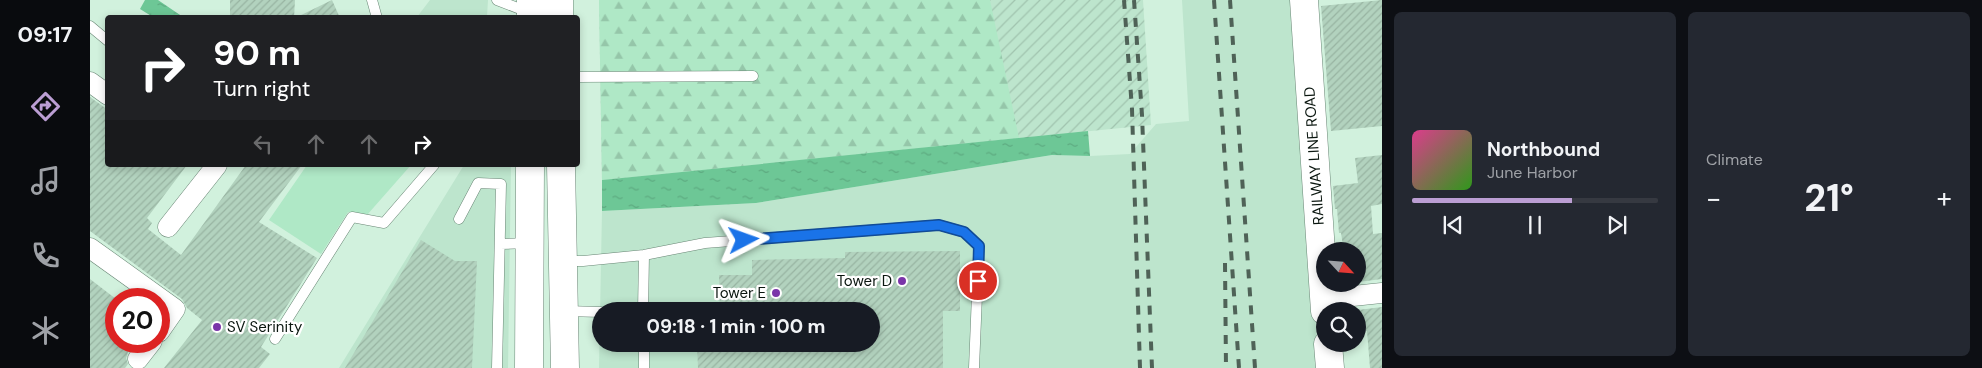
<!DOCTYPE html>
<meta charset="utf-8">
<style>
body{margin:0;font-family:"DM Sans",sans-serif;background:#242831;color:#f1f3f6;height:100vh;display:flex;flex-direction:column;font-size:19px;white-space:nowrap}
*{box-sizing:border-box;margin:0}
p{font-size:16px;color:#9ea1a6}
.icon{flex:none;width:28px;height:28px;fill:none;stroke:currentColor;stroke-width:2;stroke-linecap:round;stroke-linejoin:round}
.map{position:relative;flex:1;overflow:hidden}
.sheet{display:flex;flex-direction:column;gap:12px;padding:12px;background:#0d0f14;width:600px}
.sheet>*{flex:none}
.top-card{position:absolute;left:15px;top:15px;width:475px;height:152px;border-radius:5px;box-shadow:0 2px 8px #0003;background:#202124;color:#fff;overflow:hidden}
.needle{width:32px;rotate:116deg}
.controls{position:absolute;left:1226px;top:242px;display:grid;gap:10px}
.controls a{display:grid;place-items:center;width:50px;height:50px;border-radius:50%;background:#171b24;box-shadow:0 2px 8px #0003;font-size:25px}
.speed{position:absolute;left:15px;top:288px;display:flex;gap:10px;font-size:25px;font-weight:700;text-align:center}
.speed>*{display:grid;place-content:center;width:65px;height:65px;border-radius:50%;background:#171b24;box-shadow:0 2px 8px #0003;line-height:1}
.speed .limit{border:8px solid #d22;background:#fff;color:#111}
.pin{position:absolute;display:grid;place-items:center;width:42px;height:42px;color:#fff;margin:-21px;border:2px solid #fff;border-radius:50%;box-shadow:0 1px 5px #0007}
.me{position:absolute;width:55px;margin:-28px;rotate:86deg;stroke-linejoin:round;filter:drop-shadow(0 0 4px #0008)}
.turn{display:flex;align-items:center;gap:18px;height:105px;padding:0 25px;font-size:22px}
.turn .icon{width:65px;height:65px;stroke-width:2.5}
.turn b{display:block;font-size:35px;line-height:42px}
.lanes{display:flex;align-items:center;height:48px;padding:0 25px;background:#0003;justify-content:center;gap:25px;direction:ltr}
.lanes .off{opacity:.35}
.big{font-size:38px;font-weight:700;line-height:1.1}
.sheet .tile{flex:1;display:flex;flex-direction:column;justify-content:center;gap:8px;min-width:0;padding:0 18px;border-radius:8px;background:#242831}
.song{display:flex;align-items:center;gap:15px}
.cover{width:60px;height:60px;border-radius:8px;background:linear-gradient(135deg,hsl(330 70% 55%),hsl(110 70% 35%))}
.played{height:5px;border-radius:2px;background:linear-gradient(90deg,#bb9ed3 65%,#363941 65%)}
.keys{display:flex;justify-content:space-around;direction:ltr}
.heat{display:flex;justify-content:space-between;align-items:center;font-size:28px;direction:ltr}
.sheet .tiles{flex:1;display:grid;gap:12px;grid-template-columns:repeat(2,1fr)}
.trip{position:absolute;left:502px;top:302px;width:288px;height:50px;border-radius:25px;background:#171b24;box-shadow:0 2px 8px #0003;font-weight:700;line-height:50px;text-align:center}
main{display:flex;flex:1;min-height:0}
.tab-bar{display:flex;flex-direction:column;width:90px;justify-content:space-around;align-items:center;background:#090b0e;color:#9ea1a6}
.tab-bar .icon{width:35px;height:35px}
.tab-bar .current{color:#bb9ed3}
.tab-bar b{font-size:22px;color:#f1f3f6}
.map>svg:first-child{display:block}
.built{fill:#bde5cd;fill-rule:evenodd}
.industrial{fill:url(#industrial-furrows)}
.grass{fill:#afe8c6}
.forest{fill:url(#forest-firs)}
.water{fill:url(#water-ripples)}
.building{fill:url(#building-hatch)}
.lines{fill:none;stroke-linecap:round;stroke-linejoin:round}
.lane-casing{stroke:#698675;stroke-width:11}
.street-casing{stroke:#698675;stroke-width:21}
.secondary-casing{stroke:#698675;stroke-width:29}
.primary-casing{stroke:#698675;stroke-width:29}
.lane{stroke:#fff;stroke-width:10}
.street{stroke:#fff;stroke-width:20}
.secondary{stroke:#fff;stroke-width:28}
.primary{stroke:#fff;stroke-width:28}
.rail{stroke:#4f6257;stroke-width:4;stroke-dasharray:9 9;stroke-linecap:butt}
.route-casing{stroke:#114b97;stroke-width:12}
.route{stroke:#1a73e8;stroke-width:9}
.poi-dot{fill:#7a35a9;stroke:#fff;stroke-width:2}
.labels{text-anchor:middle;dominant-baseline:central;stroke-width:4.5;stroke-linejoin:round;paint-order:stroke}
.street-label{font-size:15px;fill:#0a160f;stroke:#fff}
.poi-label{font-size:15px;fill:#0a160f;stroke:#fff;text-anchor:end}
</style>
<main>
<nav class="tab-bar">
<b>09:17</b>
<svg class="icon current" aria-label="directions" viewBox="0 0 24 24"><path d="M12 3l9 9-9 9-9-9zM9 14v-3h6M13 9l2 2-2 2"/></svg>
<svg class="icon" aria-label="music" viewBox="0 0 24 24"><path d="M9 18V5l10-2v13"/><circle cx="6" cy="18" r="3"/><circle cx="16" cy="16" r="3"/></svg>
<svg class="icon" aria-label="phone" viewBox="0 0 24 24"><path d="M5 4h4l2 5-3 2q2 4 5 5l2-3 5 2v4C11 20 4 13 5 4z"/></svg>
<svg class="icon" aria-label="climate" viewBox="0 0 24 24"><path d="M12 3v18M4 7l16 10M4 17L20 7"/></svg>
</nav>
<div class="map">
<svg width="1292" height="368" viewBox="0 0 1292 368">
<defs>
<pattern id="industrial-furrows" width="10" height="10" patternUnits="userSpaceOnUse" patternTransform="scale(1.25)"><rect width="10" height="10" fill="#bde5cd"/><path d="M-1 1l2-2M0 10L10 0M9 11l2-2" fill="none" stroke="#a1c4af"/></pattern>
<pattern id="forest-firs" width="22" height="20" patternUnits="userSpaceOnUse" patternTransform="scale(1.25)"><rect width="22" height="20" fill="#afe8c6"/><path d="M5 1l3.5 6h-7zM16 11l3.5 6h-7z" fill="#95c6a9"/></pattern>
<pattern id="water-ripples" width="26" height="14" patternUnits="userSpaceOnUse" patternTransform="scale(1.25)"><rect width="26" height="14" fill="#6dc796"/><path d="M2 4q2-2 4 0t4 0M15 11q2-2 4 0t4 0" fill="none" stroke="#5daa80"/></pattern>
<pattern id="building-hatch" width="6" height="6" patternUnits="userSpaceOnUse" patternTransform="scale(1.25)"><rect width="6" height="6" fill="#b2d2be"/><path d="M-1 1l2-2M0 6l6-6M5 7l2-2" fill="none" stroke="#98b4a2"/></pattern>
</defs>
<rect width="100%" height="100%" fill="#d1f1dd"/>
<path class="built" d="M340,0H398L397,17H327Z
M1092,0H1201L1229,368H509L512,211L666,203L962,155L1000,156L1040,154L1066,124L1099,121ZM511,311H781V344H511Z
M374,165H421L418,368H249Z"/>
<path class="industrial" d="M509,0H1053L1061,125L512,180Z"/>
<path class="grass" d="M217,165H321L277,215L258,212L231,254L179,220Z"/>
<path class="forest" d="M509,0H900L929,138L512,180Z"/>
<path class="water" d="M55,0H68L93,17H63L50,9Z
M998,131L1000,156L962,155L666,203L512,211V180Z"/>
<path class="building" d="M140,0H205L204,18H140Z
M242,0L250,18H205Z
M1292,0V126L1241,131L1231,6Z
M0,97L18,110V165H97L57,218L62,223L58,229L91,255L156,165H212L169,222L227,258L171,347L180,354L169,368H74L112,320L97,308L92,299L0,231Z
M1292,155V204L1281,206L1283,234L1292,233V279L1268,282V251H1254L1251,233H1249L1247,209H1245L1243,186L1268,183L1265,158Z
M331,240L365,261H387L382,368H255Z
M870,251V311H853V368H608L607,344H781V311H630L629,275H662V260L755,258V252Z
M0,279L26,299V341H47L38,352L36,358L38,364L35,368H0Z
M1292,307V368H1280L1277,331L1268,332V310Z"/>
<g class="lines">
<defs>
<path id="lane" d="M282,0L287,18
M407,0L438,12
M0,26L18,41
M488,77L663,76
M369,219L388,183L411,184L407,368
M410,244L439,243
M474,261H493L554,255L615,243L849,225L874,232L889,246L884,368
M475,311L511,312
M553,311L554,255
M185,339L262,217L294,223L344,165
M554,344V368"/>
<path id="street" d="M0,82L18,95
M78,227L127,165
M0,248L85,309L69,332
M1234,299L1292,293
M48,359L62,341"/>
<path id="secondary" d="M1214,0L1235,311
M1238,344L1240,368"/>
<path id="primary" d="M469,0V18
M441,18V0
M471,165L475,368
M439,368L440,165"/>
</defs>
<use href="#lane" class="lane-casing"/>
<use href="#street" class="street-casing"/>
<use href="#secondary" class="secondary-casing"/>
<use href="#primary" class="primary-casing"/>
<use href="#lane" class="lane"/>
<use href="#street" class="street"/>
<use href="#secondary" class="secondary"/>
<use href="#primary" class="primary"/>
<path class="rail" d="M1034,0L1042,109L1050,368
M1044,0L1052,115L1062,368
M1124,0L1149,368
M1140,0L1165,368
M1135,263L1136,368"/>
</g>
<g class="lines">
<defs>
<path id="route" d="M654,240L849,225L874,232L889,246L888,281"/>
</defs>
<use href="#route" class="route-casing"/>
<use href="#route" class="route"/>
</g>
<g class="poi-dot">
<circle cx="812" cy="281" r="5"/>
<circle cx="686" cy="293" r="5"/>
<circle cx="127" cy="327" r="5"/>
</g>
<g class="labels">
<g class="street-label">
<text transform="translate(1224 156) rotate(-94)">RAILWAY LINE ROAD</text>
</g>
<g class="poi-label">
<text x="802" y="281">Tower D</text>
<text x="676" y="293">Tower E</text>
<text x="137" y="327" text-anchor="start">SV Serinity</text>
</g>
</g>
</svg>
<div class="controls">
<a><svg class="needle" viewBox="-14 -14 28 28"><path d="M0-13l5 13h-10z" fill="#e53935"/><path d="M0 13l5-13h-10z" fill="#9ea1a6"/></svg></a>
<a><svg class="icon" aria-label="search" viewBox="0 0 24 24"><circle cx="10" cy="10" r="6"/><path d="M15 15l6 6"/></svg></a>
</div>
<div class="speed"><div class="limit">20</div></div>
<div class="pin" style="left:888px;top:281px;background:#d93025"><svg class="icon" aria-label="arrive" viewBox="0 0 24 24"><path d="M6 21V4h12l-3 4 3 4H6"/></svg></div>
<svg class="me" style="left:654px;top:240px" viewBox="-20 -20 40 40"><path d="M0-17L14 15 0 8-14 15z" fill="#1a73e8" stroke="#fff" stroke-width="4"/></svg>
<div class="trip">09:18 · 1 min · 100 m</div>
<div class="top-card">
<div class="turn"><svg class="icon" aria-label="right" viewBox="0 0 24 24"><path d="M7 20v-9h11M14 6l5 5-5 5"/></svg><div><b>90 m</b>Turn right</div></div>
<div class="lanes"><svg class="icon off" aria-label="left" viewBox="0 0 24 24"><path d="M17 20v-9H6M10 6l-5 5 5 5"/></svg><svg class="icon off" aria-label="ahead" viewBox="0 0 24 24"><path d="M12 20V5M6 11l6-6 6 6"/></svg><svg class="icon off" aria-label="ahead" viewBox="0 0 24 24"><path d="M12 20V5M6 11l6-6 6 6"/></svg><svg class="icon" aria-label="right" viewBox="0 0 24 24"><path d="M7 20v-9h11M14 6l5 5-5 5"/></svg></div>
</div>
</div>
<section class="sheet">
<div class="tiles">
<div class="tile">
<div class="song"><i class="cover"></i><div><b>Northbound</b><p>June Harbor</p></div></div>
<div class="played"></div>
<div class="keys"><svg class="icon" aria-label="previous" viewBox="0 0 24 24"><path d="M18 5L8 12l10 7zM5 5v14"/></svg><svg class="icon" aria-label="pause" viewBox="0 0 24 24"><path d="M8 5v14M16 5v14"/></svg><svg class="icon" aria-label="next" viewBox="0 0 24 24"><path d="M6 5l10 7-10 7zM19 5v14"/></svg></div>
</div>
<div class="tile"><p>Climate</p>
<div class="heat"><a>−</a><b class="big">21°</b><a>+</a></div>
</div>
</div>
</section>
</main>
